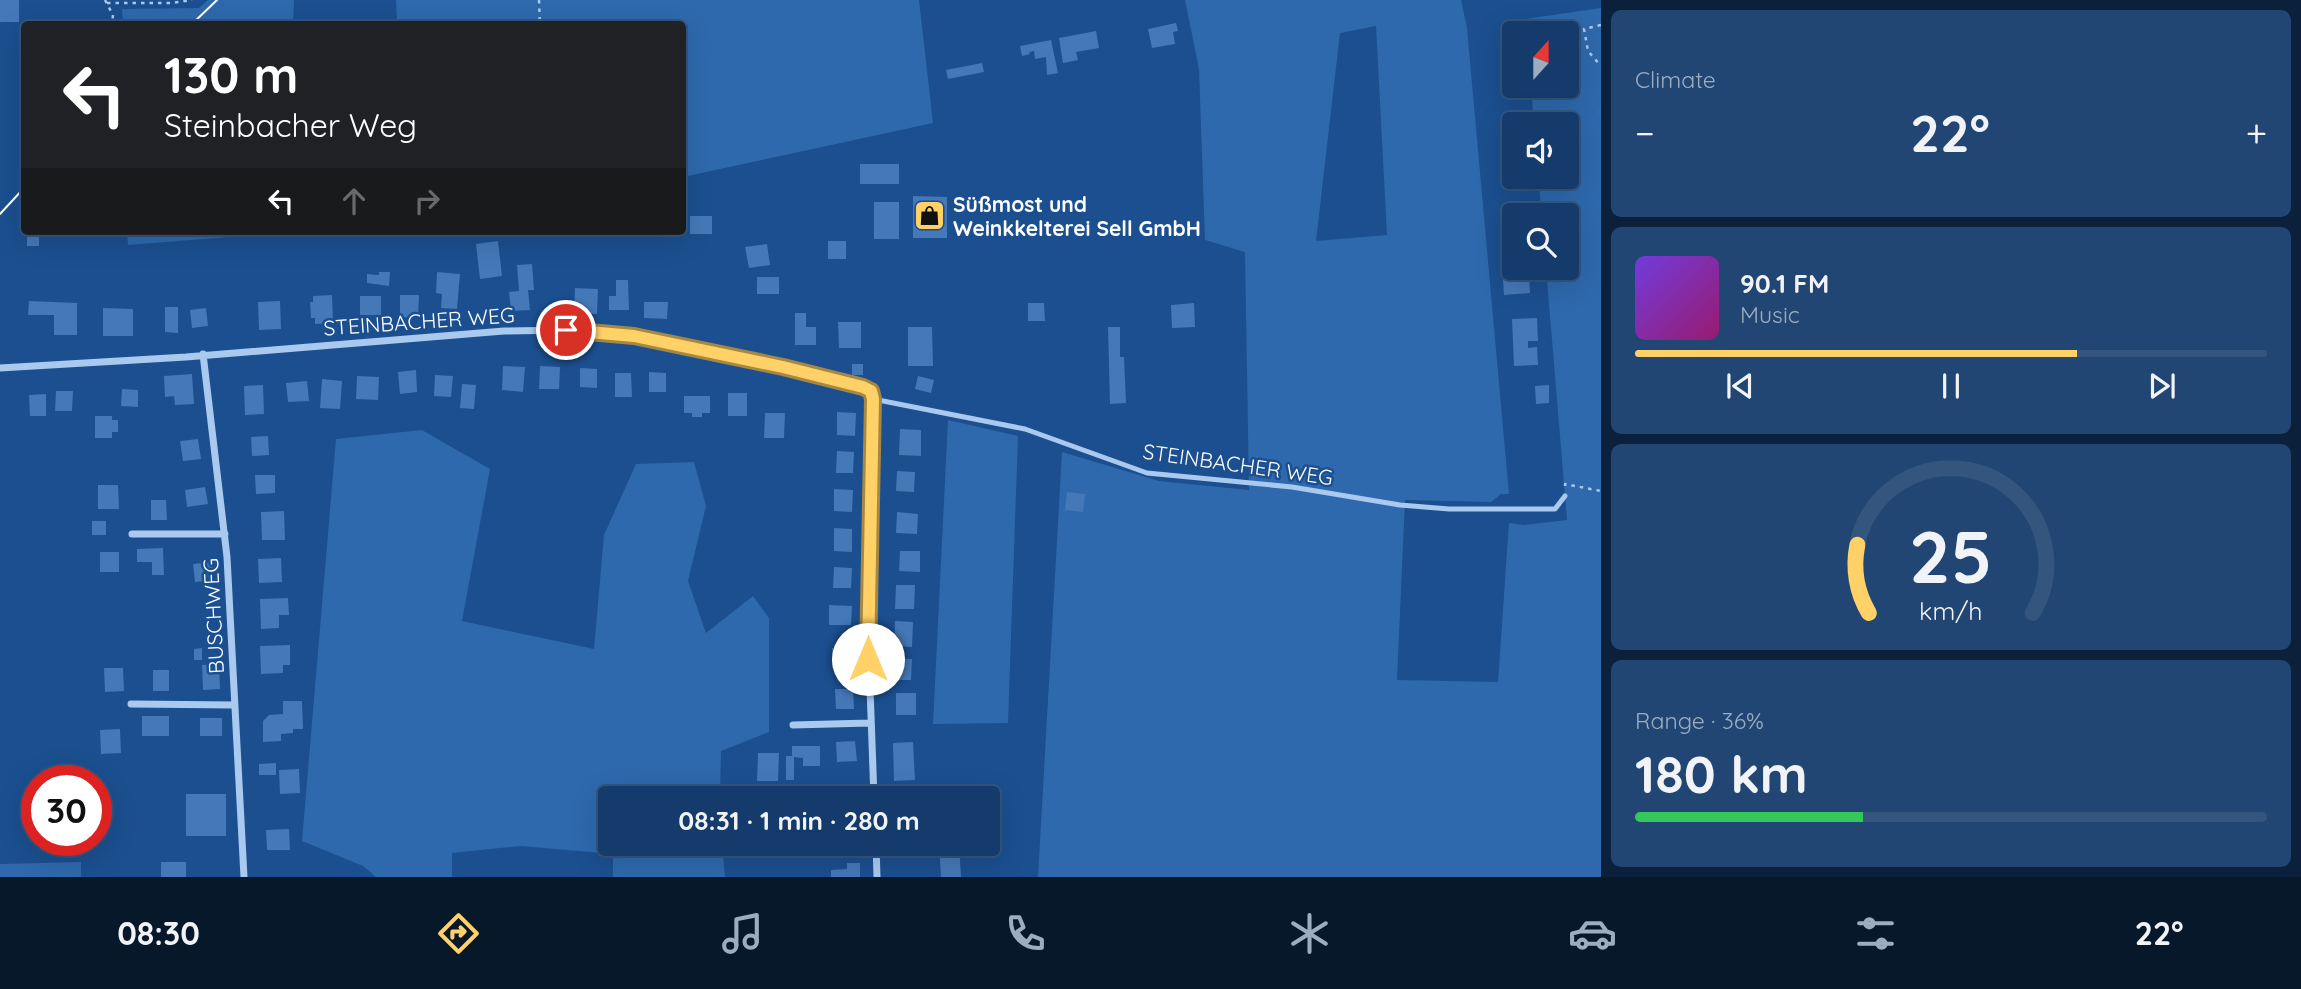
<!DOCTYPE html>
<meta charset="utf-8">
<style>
body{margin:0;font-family:Quicksand,sans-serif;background:#214673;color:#f1f3f6;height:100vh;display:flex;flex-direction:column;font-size:26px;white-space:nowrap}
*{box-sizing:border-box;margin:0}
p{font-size:23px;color:#9dadc1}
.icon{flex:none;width:38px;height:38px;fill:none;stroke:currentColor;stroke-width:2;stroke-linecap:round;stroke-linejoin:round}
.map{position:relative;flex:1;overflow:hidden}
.sheet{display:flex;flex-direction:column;gap:10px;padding:10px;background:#0b203b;width:700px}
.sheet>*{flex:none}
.banner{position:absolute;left:21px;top:21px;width:665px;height:214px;border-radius:7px;box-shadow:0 7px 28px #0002,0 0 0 2px #33557e;background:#202124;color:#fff;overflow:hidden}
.needle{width:46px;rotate:21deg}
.tools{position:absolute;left:1502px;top:21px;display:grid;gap:14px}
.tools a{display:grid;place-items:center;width:77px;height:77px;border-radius:7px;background:#143b6b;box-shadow:0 7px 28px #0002,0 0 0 2px #33557e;font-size:35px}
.speed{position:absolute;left:21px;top:765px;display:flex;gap:14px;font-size:35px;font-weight:700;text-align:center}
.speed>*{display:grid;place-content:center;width:91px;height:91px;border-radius:50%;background:#143b6b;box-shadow:0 7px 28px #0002,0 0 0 2px #33557e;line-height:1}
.speed .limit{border:10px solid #d22;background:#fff;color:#111}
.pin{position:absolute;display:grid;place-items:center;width:60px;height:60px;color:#fff;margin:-30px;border:4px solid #fff;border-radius:50%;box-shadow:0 2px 7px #0007}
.me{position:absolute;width:77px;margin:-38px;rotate:0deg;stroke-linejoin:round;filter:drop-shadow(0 0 5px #0008)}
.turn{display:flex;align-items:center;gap:24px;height:147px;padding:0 28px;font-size:32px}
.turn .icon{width:91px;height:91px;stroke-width:2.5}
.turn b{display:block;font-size:49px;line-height:60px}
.lanes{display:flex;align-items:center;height:66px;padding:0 28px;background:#0003;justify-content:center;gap:35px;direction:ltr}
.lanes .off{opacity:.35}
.big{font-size:52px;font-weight:800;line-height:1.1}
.sheet .tile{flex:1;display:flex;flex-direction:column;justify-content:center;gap:10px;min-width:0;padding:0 24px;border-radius:10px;background:#214673}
.sheet .dial{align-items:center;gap:0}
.dial svg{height:182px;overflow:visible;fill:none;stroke:#33557e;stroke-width:7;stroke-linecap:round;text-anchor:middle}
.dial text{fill:#f1f3f6;stroke:none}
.song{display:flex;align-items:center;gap:21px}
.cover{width:84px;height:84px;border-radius:10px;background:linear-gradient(135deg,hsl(260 70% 55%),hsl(320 70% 35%))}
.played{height:7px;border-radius:4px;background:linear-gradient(90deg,#ffd166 70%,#33557e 70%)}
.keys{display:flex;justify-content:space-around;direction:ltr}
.heat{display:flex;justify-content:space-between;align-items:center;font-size:38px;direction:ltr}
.charge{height:10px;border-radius:5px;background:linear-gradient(90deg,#34c759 36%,#33557e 0)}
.trip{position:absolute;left:598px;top:786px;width:402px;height:70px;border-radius:7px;background:#143b6b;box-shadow:0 7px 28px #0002,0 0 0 2px #33557e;font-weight:800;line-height:70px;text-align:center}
.menu{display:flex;height:112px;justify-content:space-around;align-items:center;background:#08182b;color:#9dadc1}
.menu .icon{width:49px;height:49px}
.menu .on{color:#ffd166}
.menu b{font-size:32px;color:#f1f3f6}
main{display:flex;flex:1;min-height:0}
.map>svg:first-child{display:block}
.green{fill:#2e69ad;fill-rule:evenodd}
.building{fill:#4478b7}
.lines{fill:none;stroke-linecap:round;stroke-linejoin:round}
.path{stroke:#a9c9ee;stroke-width:2.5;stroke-dasharray:3.5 5;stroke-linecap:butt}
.lane{stroke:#a9c9ee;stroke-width:5}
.street{stroke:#a9c9ee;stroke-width:7}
.tram{stroke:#fff;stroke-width:2}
.route-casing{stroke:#a68842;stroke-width:18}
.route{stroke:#ffd166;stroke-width:12}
.labels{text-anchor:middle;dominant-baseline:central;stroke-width:5;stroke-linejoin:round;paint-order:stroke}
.poi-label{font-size:21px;font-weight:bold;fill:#fff;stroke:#1b4f8f;text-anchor:start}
.street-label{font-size:21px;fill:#fff;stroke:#1b4f8f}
</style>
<main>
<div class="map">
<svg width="1601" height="877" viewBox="0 0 1601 877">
<rect width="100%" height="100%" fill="#1b4f8f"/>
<path class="green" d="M208,0H294L293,24H123L122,9L199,8Z
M396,0H919L933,123L683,177L682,24H397Z
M1185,0H1461L1467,28L1509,494H1501L1491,502L1405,500L1397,680L1498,682L1509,523L1523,525L1567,520L1546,268H1566V215H1542L1538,177H1566V124H1534L1531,86H1566V33H1526L1525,19L1601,8V877H1038L1062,452L1159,481L1249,490L1245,252L1205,240L1199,69ZM1376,26L1387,235L1316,241L1340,33Z
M127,231H242L241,236L128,245Z
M948,420L1018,436L1008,723L933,724Z
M422,430L490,469L462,621L594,649L604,535L636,464L694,462L706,506L688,581L706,633L753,596L769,618V732L721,751L720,798H611V844H722L725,877H613V854L521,846L452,853V877H376L363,866L302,841L336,439Z
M81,862V877H0V864Z"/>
<path class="building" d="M0,0H19V22H0Z
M1176,23L1178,31L1173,32L1175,44L1152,48L1148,29Z
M1096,31L1099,48L1076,52L1078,60L1063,63L1059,38Z
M1051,40L1058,73L1047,75L1046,57L1035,59L1034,51L1029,52L1030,54L1022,56L1020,46Z
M982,63L984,72L948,79L946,70Z
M860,164H899V184H860Z
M913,196L947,197V238H913Z
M874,202H899V239H874Z
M690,216H712V234H690Z
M27,233H39V246H27Z
M498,241L502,276L480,279L476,244Z
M828,241H846V259H828Z
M767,244L770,265L749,268L745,247Z
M532,264L534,290H528L530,310L511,311L509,292L519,291L517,265Z
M379,272H390L389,286L367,283V274L379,275Z
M437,272L460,274L457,309L441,308L442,294L436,293Z
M1529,276L1530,293L1504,295L1503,279Z
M757,277H779V294H757Z
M616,280H628L629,310H609V296H616Z
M575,288L598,289L597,314L574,313Z
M332,295L333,323L315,324V318H311L310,302H313V296Z
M400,295H419L418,318L400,317Z
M360,296H381V315H360Z
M29,301L77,303V335H54V315H28Z
M280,301L281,329L259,330L258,302Z
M644,302H668L667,319L644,318Z
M1028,303H1044L1045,321H1028Z
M1194,303L1195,327L1172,328L1171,305Z
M165,307H178V333L165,332Z
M103,308L133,309V336H103Z
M206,308L208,326L192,328L190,310Z
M795,313H806V327H816V345H795Z
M1537,318L1538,341H1528V348L1537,347L1538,365L1514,366L1512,319Z
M838,322H861V348H839Z
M908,327H932L933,366H908Z
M1108,327H1120V357H1124L1126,403L1110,404Z
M852,364H863V375H852Z
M503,366L525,367L523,392L502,390Z
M540,366L560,367L559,389H539Z
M580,368L597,369V388L580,387Z
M416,370L417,392L400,394L398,372Z
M649,372L666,373V392H649Z
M615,373H631L632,397H615Z
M192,374L194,404L175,405L174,396L165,397L164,376Z
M435,375L453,376L451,397L434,396Z
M357,376L379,377L378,400L356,399Z
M918,376L934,380L931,393L915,389Z
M322,379L342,381L340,409L320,408Z
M307,381L309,401L288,402L286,383Z
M462,384L476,385L474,409L460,408Z
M263,385L264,414L245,415L244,386Z
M1549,385V403L1536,404L1535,386Z
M122,389L138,390V407L121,406Z
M56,391H73L72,411H55Z
M728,393H747V416H728Z
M46,394V416H30L29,395Z
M684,396H710V413H702V417H692V413H684Z
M837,412L856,413L855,436L837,435Z
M765,413H785L784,438H764Z
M95,416H112V420H118V432H112V438H95Z
M900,429L921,430V456L899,455Z
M268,436L269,455L252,456L251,437Z
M198,439L201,459L183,461L180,441Z
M837,451L854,452L853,473H836Z
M897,471L915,472L914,492L896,491Z
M255,475H275V493L256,494Z
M98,485H118L119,509H98Z
M205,487L208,504L187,507L185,490Z
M834,489L853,490L852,512L834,511Z
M1067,492L1085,494L1083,512L1065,510Z
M151,500H166L167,520H151Z
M284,511L285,540H262L261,512Z
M897,512L918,514L917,534L896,533Z
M92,521H106V535H92Z
M834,528L852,529V552L834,551Z
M163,548L164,575H152V562H137V549Z
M900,551H920V572L899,571Z
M100,552H119V572H100Z
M281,558L282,582L259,583L258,559Z
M212,562L214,580L195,582L193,564Z
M834,567L852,568L851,588H833Z
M896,585H915L914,609H895Z
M288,598L289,615H279V628L261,629L260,599Z
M829,605L852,606L851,625H829Z
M895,621L913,622L912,647L894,646Z
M290,645V665H283V673L261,674L260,646Z
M202,648V660H194V649Z
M832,648H851V665H832Z
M894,658L912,659L911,680H894Z
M219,664L220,689L203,690L202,665Z
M104,668H123L124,691L105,692Z
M153,670H169V691H153Z
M835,689H853L854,709H836Z
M896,693H916V715H896Z
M283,701H302L303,729H293V733L281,734V741L263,742V721L269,715L283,714Z
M142,716H169V736H142Z
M200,718H222V736H200Z
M120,729L121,753L101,754L100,730Z
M855,741L857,761L837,762L836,742Z
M913,742L915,780L894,781L893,743Z
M792,746H820V766H803V758L794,757V780H786V756H792Z
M758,753H779L778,781H757Z
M276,763V775H259V764Z
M299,769L300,793L280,794L279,770Z
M957,793V798H937V794Z
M186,794H226V836H186Z
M289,829L290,850H267L266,830Z
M939,844H959L961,877H941Z
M161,862H186V877H161Z
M847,863H860V877H831V870L847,869Z"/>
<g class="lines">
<path class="path" d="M105,0L113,15L112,24
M539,0L540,24
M107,3H171L192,0
M1601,25L1584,29L1588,51L1601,66
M1565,486V484L1601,491"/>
<path class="lane" d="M873,399L1025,429L1147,473L1292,487L1400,505L1449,509H1555L1565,496"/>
<path class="street" d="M203,354L227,557L244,877
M0,368L186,357L504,331L566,330L633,336L863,387L871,391L873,399L868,633L874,798
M132,534H225
M131,704L235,705
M793,725L870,723
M876,844L877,877"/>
<path class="tram" d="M192,24L217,0
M0,214L24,188"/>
</g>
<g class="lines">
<defs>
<path id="route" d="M566,330L634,336L783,367L863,387L871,391L873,399L868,659"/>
</defs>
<use href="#route" class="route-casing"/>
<use href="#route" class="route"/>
</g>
<defs>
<symbol id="shop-square" viewBox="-11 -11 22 22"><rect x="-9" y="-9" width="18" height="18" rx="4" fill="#ffd166" stroke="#1b4f8f"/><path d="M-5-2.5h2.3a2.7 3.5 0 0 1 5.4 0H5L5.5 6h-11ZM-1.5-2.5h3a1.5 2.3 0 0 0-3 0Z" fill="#111"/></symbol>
</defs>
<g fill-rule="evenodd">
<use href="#shop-square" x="912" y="198" width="35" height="35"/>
</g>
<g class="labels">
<g class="poi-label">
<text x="953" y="204">Süßmost und<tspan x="953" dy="24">Weinkkelterei Sell GmbH</tspan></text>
</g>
<g class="street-label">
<text transform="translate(419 321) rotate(-4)">STEINBACHER WEG</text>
<text transform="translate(1238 464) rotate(8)">STEINBACHER WEG</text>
<text transform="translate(213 616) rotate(-93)">BUSCHWEG</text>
</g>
</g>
</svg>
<div class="tools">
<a><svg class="needle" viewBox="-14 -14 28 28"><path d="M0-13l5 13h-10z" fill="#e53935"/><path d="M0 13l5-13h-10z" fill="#9dadc1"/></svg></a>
<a><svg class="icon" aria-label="sound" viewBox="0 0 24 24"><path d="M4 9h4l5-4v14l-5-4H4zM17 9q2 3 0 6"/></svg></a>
<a><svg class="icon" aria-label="search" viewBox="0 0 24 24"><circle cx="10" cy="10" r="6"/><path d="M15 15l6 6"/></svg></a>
</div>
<div class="speed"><div class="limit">30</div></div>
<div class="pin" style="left:566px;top:330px;background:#d93025"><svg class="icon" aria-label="arrive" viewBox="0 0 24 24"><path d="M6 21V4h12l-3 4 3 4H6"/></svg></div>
<svg class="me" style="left:868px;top:659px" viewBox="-20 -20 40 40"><circle r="19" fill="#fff"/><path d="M0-13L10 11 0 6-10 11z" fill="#ffd166"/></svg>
<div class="trip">08:31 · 1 min · 280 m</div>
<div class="banner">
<div class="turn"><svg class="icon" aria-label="left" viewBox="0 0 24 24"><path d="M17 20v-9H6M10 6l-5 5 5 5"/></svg><div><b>130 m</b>Steinbacher Weg</div></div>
<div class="lanes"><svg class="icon" aria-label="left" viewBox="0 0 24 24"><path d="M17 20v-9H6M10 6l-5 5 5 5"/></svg><svg class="icon off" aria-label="ahead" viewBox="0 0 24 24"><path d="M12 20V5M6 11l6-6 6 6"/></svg><svg class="icon off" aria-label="right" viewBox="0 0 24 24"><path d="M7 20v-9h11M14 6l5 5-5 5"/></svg></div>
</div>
</div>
<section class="sheet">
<div class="tile"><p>Climate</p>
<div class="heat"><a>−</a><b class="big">22°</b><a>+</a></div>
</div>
<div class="tile">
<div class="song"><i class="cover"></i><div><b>90.1 FM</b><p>Music</p></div></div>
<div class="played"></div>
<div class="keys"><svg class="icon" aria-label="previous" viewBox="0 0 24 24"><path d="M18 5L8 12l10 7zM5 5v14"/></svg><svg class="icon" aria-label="pause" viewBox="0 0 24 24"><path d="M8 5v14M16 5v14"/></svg><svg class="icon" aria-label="next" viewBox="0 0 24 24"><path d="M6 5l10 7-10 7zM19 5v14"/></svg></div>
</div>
<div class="tile dial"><svg viewBox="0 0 100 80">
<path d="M14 69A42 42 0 1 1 86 69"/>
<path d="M14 69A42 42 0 0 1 9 39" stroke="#ffd166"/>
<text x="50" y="56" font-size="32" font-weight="700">25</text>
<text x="50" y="72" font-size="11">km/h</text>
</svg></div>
<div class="tile"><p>Range · 36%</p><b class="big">180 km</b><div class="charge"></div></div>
</section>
</main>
<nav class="menu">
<b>08:30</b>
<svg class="icon on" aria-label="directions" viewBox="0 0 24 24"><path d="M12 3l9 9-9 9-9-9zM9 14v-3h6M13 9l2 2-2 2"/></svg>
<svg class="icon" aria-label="music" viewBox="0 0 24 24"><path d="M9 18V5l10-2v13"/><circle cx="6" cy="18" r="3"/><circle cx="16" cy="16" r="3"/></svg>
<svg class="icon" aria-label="phone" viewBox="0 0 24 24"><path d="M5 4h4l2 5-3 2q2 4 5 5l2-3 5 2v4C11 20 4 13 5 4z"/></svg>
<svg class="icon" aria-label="climate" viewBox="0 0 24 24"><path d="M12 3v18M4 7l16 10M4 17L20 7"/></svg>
<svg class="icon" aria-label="car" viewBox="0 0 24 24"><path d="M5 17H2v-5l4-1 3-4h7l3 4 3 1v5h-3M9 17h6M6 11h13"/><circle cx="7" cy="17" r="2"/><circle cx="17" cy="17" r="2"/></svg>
<svg class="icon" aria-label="filters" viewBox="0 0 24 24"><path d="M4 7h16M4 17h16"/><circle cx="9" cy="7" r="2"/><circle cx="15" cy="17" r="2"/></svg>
<b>22°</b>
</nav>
